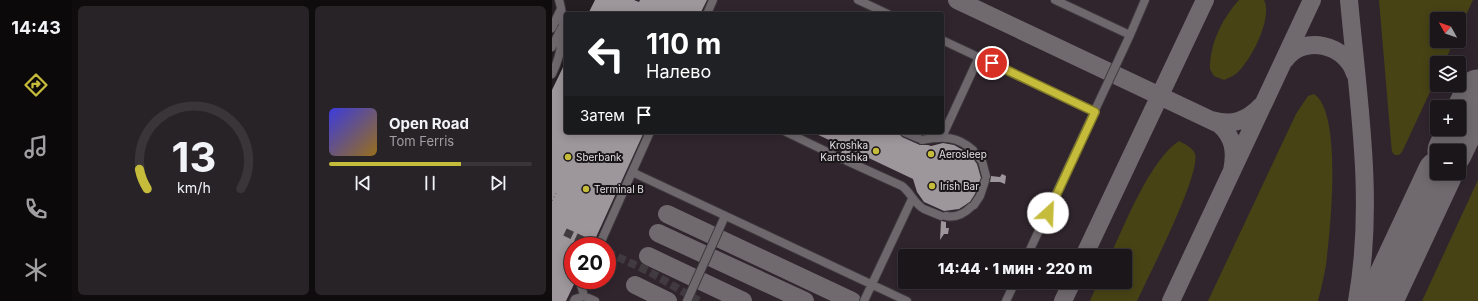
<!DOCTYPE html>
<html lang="ru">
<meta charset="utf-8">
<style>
body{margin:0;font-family:Inter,sans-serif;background:#282327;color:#f1f3f6;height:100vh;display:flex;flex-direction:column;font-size:15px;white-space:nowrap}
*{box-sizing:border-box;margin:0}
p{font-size:13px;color:#a09fa2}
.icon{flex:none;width:22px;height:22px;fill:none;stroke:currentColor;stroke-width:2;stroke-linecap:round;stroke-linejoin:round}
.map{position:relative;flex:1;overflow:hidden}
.details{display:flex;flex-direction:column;gap:6px;padding:6px;background:#0f0c0e;width:480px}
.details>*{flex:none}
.guide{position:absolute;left:12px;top:12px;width:380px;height:122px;border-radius:4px;box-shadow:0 2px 10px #0003,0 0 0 1px #393539;background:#202124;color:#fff;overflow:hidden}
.needle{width:26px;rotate:310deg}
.fabs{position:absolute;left:878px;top:12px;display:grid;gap:8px}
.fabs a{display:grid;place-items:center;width:36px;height:36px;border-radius:4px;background:#1b161a;box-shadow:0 2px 10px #0003,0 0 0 1px #393539;font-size:20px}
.speed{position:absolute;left:12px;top:237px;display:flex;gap:8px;font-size:20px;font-weight:700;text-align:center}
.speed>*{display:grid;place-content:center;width:52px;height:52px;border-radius:50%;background:#1b161a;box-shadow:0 2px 10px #0003,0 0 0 1px #393539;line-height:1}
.speed .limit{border:6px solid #d22;background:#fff;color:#111}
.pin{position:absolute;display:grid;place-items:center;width:34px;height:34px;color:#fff;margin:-17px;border:2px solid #fff;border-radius:50%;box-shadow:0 1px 4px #0007}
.me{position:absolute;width:44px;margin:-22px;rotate:25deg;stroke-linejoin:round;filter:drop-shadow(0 0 3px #0008)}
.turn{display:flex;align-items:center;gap:14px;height:84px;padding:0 16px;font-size:18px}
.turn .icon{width:52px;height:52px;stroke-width:2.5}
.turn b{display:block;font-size:28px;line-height:34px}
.then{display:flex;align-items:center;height:38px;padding:0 16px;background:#0003;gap:8px;font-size:15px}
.details .card{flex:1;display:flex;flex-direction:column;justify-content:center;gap:6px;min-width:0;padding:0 14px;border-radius:6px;background:#282327}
.details .dial{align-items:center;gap:0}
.dial svg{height:104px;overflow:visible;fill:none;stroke:#393539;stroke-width:7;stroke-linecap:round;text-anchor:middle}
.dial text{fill:#f1f3f6;stroke:none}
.song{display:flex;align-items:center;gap:12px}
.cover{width:48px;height:48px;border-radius:6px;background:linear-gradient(135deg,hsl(240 70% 55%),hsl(40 70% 35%))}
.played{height:4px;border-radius:2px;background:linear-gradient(90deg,#c6bc3c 65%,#393539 65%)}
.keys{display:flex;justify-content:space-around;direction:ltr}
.details .tiles{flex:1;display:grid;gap:6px;grid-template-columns:repeat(2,1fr)}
.trip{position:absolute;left:346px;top:249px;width:234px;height:40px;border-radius:4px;background:#1b161a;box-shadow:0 2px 10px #0003,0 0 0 1px #393539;font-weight:800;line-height:40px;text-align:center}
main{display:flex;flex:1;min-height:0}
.dock{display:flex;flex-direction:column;width:72px;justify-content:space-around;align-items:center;background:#0b090a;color:#a09fa2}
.dock .icon{width:28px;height:28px}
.dock .on{color:#c6bc3c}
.dock b{font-size:18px;color:#f1f3f6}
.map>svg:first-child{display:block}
.built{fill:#30252d;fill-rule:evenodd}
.green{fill:#474315}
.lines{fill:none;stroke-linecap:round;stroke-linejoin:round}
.taxiway{stroke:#706a6e;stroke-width:18}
.runway{stroke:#706a6e;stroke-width:45}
.building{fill:#9d969b}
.minor-tunnel{stroke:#413b3f;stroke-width:8;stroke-dasharray:8 4;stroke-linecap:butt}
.minor-casing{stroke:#3c383b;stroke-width:10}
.path{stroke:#605b5f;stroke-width:1;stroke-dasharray:1 3;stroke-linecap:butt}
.minor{stroke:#6e686d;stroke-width:8}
.route-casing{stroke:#817a27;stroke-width:10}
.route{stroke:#c6bc3c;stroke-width:7}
.poi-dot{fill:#c6bc3c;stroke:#1a1519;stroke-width:1.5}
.labels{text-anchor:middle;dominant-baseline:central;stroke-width:4;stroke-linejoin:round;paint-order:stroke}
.poi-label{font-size:10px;fill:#e3e0e3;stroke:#1a1519;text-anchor:start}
</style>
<main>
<nav class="dock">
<b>14:43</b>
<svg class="icon on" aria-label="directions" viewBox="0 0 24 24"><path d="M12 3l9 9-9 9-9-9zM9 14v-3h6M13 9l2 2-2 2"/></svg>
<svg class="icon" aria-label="music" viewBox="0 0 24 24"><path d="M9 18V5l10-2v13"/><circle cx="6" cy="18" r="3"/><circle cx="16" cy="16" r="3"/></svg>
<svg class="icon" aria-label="phone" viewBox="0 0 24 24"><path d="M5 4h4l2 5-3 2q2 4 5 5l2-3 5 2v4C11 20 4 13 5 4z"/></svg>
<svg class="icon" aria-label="climate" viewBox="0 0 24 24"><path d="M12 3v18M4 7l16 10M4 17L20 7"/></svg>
</nav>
<section class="details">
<div class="tiles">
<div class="card dial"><svg viewBox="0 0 100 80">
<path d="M14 69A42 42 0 1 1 86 69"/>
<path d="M14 69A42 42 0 0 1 8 54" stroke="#c6bc3c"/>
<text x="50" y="56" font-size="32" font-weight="700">13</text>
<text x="50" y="72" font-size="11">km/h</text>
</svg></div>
<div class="card">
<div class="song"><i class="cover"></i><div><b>Open Road</b><p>Tom Ferris</p></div></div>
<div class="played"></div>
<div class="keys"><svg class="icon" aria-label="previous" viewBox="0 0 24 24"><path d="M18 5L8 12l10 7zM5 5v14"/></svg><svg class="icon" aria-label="pause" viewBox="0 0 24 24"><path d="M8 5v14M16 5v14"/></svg><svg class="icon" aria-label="next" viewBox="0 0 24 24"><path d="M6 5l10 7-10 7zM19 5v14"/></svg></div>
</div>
</div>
</section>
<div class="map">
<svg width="926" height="301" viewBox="0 0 926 301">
<rect width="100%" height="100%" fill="#241e22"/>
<path class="built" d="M43,0H926V301H0V90L14,61V132H390V14H36ZM885,19H907V41H885ZM885,63H907V85H885ZM885,107H907V129H885ZM885,151H907V173H885ZM21,246H55V280H21ZM353,256H573V282H353Z"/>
<path class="green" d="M687,0H712C721,18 699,60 685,73C682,76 676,78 672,80L662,76L658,69C658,43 670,19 687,0Z
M827,0H921L907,30V19H885V41H902L892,63H885V77L850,152L847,155H843L840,152L839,142Z
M762,94C791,113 778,233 774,265C772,277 769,289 766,301H656L744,114L756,96Z
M627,141C633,144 641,148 643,154C649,174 596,277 585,301H538L546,282H573V256H558C573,224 598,160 627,141Z
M926,180V301H870Z"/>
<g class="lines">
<path class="taxiway" d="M405,0L667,124C682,137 684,152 680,171
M797,0C806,100 823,201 805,301
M733,60C751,34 794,44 803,74
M660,120C680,126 695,121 709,106
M115,214L300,301
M106,233L253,301
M96,256L191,301
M532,256L653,0
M83,285L116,301
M511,301L520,282
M619,301L760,0"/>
<path class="runway" d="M898,151L926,92
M828,301L888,173"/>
</g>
<path class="building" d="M43,0H82L87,2L88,0H155L148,14H36Z
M14,61V132H92L40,246H21V280H24L14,301H0V90Z
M260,132H347L350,137L368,145H376L379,146L391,143L402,145L418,154L425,164L429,178L423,194L418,202L407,209L392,211L372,202L365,192L361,179L302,151L299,157L294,156L289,153L292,147Z
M450,174L454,176L453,184L448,182H438L439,176L448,177Z
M389,221L394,222V228H397L396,234H392L388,240Z"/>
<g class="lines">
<path class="minor-tunnel" d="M13,232L43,246
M55,252L96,271L147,301"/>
<defs>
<path id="minor" d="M306,0L336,14
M503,0L578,35
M155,14L161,0
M0,28L8,11
M390,40L543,112
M0,47L9,29
M0,74C11,52 14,24 7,0
M234,132L290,159
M352,132L366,138
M390,137L427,57
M370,140C391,136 405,136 421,150
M423,153L430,161L434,176
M295,161L350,186C358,192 361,201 369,207
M80,172L355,301
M422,205L428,196L433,181
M372,209L389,216
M394,216C404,218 412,214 419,207
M47,246L98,132
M475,256L578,35L593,0
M32,280L29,285L32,296
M22,301L23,299L32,296L43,301
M135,301L173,216
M312,301L360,199
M454,301L463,282"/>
</defs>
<use href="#minor" class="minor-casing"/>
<path class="path" d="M0,201L4,193"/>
<use href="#minor" class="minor"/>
</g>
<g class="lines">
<defs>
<path id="route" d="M440,63L543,112L496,213"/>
</defs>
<use href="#route" class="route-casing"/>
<use href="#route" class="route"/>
</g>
<g class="poi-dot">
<circle cx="324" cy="151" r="4"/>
<circle cx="379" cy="154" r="4"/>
<circle cx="16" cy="157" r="4"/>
<circle cx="380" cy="186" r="4"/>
<circle cx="34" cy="189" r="4"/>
</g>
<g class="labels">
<g class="poi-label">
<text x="316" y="145" text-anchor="end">Kroshka<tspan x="316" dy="12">Kartoshka</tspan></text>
<text x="387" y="154">Aerosleep</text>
<text x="24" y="157">Sberbank</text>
<text x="388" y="186">Irish Bar</text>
<text x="42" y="189">Terminal B</text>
</g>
</g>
</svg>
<div class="fabs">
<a><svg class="needle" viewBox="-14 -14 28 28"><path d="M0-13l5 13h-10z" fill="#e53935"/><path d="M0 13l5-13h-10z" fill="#a09fa2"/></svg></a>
<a><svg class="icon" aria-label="layers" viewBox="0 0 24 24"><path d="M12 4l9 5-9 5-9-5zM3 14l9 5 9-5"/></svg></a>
<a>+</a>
<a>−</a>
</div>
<div class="speed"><div class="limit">20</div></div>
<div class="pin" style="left:440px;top:63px;background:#d93025"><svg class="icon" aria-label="arrive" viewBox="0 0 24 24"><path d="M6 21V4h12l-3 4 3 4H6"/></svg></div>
<svg class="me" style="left:496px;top:213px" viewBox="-20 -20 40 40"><circle r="19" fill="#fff"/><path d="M0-13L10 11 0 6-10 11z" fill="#c6bc3c"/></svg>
<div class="trip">14:44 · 1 мин · 220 m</div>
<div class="guide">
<div class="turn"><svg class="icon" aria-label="left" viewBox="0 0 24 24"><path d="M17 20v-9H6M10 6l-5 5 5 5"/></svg><div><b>110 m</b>Налево</div></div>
<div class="then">Затем<svg class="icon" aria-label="arrive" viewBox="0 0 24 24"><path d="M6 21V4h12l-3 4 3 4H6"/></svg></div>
</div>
</div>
</main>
